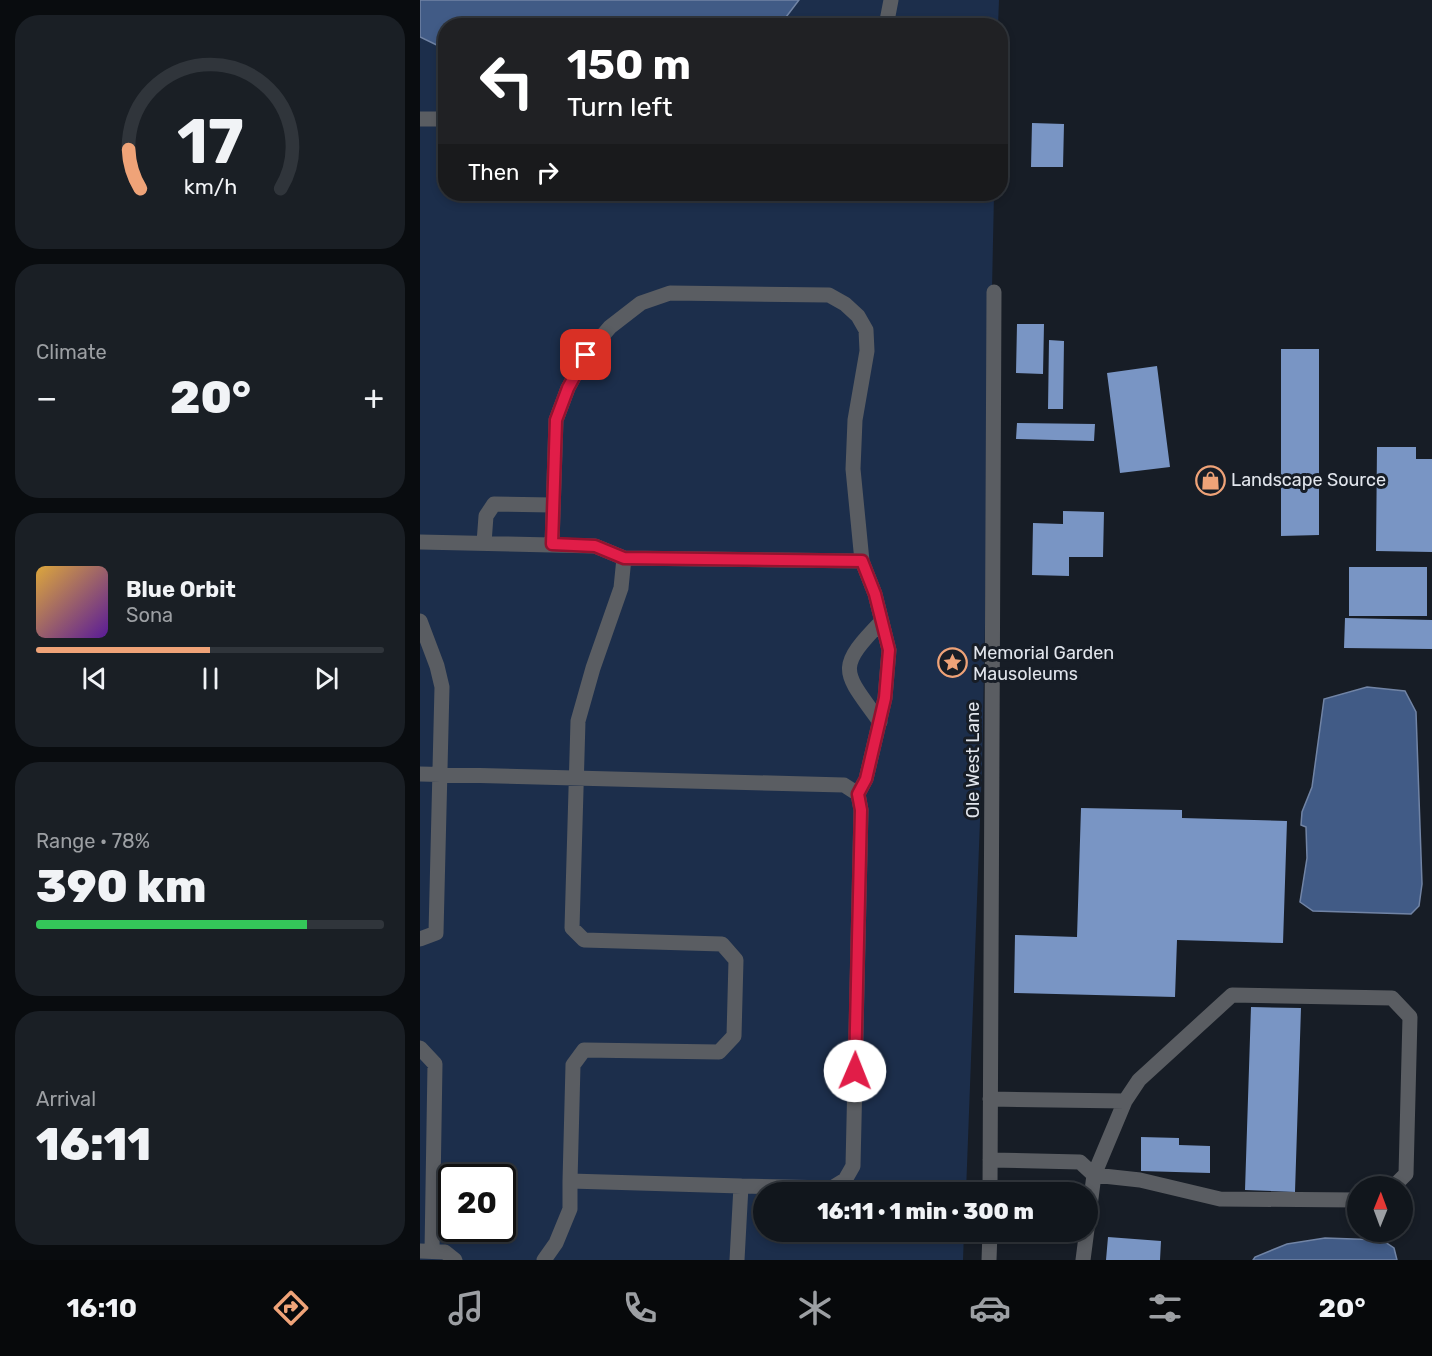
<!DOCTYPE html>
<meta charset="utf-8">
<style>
body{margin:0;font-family:Rubik,sans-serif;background:#1a1f25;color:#f1f3f6;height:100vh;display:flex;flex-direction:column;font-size:22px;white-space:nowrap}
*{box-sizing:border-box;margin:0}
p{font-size:20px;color:#9c9fa3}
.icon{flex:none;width:33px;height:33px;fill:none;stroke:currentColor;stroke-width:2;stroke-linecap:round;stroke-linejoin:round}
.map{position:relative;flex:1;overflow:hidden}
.side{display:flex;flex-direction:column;gap:15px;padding:15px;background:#090c0f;width:420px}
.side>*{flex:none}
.top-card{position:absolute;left:18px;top:18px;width:570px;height:183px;border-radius:24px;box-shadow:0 3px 9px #0003,0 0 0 2px #30353b;background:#202124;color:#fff;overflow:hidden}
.needle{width:39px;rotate:1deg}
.fabs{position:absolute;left:927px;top:1176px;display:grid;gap:12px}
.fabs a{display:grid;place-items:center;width:66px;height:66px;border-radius:50%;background:#11161c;box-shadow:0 3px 9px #0003,0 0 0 2px #30353b;font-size:30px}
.speed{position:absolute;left:18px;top:1164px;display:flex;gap:12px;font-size:30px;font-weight:700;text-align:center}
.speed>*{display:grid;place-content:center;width:78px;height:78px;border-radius:50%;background:#11161c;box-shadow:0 3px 9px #0003,0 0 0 2px #30353b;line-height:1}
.speed .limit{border:3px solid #111;border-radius:9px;background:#fff;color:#111}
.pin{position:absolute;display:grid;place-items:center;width:51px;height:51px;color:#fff;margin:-26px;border-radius:12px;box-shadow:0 3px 9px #0006}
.me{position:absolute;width:66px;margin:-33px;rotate:1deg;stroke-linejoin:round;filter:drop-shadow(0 0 4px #0008)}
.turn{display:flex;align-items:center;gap:21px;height:126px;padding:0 30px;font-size:27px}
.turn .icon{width:78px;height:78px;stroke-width:2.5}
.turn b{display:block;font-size:42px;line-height:51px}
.then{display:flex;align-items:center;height:57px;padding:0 30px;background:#0003;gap:12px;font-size:22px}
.big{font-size:45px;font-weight:800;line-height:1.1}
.side .tile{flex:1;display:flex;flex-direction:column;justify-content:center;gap:9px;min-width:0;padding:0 21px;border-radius:24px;background:#1a1f25}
.side .dial{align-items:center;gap:0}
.dial svg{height:156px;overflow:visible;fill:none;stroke:#30353b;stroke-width:7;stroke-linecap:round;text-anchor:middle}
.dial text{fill:#f1f3f6;stroke:none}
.song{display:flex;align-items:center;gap:18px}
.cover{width:72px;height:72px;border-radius:9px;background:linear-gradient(135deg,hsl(40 70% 55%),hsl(270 70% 35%))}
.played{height:6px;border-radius:3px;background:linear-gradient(90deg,#efa378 50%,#30353b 50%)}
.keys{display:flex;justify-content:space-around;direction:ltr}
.heat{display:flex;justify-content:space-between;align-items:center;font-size:33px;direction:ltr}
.charge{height:9px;border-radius:4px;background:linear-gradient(90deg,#34c759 78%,#30353b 0)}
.trip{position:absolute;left:333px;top:1182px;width:345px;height:60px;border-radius:30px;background:#11161c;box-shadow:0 3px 9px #0003,0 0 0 2px #30353b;font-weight:800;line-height:60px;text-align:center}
.tabs{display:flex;height:96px;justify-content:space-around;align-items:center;background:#07090b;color:#9c9fa3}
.tabs .icon{width:42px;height:42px}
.tabs .selected{color:#efa378}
.tabs b{font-size:27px;color:#f1f3f6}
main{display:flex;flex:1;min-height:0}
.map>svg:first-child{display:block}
.green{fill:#1c2e4b;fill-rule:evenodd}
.water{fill:#415b86;stroke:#7184a5;stroke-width:1.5}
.building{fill:#7995c4}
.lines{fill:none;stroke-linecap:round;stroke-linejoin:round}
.minor{stroke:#5a5d62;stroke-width:15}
.route-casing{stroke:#92132f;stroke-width:15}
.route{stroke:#e11d48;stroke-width:10}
.labels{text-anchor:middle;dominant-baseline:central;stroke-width:6;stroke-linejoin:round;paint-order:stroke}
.poi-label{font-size:18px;fill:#e1e5ec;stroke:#171d26;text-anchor:start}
.street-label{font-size:18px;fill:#e1e5ec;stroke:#171d26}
</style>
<main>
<section class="side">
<div class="tile dial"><svg viewBox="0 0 100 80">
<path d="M14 69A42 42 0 1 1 86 69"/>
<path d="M14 69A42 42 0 0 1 8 49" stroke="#efa378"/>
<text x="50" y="56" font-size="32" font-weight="700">17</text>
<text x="50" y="72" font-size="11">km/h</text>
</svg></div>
<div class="tile"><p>Climate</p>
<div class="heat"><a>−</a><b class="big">20°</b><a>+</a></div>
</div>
<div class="tile">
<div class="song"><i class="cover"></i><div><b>Blue Orbit</b><p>Sona</p></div></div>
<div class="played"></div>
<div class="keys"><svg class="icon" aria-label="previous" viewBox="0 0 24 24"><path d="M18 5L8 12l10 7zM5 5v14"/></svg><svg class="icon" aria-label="pause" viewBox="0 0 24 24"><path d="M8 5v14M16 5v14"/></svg><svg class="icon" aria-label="next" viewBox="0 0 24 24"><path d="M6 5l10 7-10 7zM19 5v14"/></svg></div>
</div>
<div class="tile"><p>Range · 78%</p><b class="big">390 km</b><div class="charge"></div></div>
<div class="tile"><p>Arrival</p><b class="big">16:11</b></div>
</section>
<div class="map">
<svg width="1012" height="1260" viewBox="0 0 1012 1260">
<rect width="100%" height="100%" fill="#171d26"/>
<path class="green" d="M0,0H579L578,26H26V194H574L562,767L546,1192H344V1232H544L543,1260H0ZM32,1178H82V1228H32Z"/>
<path class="water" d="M0,0H379L363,21L344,25L26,26L25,49L0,37Z
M947,687L985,691L996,712L1002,884L999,906L991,914L893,911L880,902L887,858L886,827L881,825L882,812L892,787L904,699Z
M905,1238L962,1240L974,1248L977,1260H833L835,1257L867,1244Z"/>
<path class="building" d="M612,123L644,124L643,167H611Z
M597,324H624L623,374L596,373Z
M629,340L644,341L643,409H628Z
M861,349H899V535L861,536Z
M737,366L750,467L700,473L687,373Z
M597,423L675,424L674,441L596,439Z
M957,447H996V459H1012V552L956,551Z
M643,511L684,512L683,557H649V576L612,575L613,523L643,524Z
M929,567H1007V616H929Z
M925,618L1012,620V649L924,648Z
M661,808L762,810V818L867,821L863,943L757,940L755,997L594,993L595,935L657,937Z
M831,1007L881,1008L875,1192L825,1190Z
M721,1137L759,1138V1145L790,1146V1173L721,1171Z
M688,1237L741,1241L740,1260H686Z"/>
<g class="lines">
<path class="minor" d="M466,26L471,0
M0,119H26
M0,542L175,546L204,558L201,588L173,668L158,721L152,928L164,940L302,944L316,960L314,1036L299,1052L164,1050L153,1065L150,1181L321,1186L317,1260
M64,543L66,516L74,504L132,505
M132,544L136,420L148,388L166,355L190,327L221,303L250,293L409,295L425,304L438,316L446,330L447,351L435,420L433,469L442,561L455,594L469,650L465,698L446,779L438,794L441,810L433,1166L425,1180L412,1188L321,1186
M204,558L442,561
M0,621L17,666L22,687L16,933L0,939
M460,722C423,671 415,669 462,621
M0,774L424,785L438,794
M0,1048L15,1064L12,1251
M570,1099L705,1101
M570,1160L660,1162L674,1175L663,1260
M570,1192L574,292
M938,1200L800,1199L720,1180L674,1175L705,1101L719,1080L812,995L972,998L990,1017L986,1174L974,1186
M0,1251L25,1252L35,1260
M124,1260L136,1243L150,1209V1181
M569,1260L570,1232"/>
</g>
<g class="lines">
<defs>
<path id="route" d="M166,355L148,388L136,420L132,544L175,546L204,558L442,561L455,594L469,650L465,698L446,779L438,794L441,810L435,1071"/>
</defs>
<use href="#route" class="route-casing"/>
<use href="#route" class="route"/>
</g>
<defs>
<symbol id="shop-ring" viewBox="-11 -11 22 22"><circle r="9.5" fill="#171d26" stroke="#efa378" stroke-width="1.5"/><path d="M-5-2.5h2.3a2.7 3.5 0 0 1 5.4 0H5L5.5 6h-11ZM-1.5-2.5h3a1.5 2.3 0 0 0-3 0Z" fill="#efa378"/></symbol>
<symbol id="sight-ring" viewBox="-11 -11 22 22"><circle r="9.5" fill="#171d26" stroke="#efa378" stroke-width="1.5"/><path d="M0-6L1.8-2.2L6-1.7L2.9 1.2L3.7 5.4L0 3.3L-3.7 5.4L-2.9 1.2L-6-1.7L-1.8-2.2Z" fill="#efa378"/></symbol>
</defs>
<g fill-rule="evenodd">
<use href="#shop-ring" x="774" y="464" width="33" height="33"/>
<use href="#sight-ring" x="516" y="646" width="33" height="33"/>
</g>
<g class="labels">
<g class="poi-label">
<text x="811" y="480">Landscape Source</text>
<text x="553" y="653">Memorial Garden<tspan x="553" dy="21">Mausoleums</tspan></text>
</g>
<g class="street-label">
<text transform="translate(553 760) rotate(-90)">Ole West Lane</text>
</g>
</g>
</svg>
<div class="fabs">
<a><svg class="needle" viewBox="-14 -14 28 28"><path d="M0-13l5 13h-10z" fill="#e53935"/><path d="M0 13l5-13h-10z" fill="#9c9fa3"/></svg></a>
</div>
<div class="speed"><div class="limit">20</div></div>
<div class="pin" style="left:166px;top:355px;background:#d93025"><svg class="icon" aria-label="arrive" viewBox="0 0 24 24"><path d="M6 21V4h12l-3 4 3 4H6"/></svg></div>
<svg class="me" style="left:435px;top:1071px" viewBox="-20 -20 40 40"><circle r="19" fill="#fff"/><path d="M0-13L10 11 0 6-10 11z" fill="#e11d48"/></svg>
<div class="trip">16:11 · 1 min · 300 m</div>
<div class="top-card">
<div class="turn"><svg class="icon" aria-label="left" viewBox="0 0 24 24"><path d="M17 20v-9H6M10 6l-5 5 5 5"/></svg><div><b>150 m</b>Turn left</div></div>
<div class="then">Then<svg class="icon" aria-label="right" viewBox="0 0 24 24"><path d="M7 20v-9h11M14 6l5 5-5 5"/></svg></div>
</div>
</div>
</main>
<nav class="tabs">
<b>16:10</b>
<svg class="icon selected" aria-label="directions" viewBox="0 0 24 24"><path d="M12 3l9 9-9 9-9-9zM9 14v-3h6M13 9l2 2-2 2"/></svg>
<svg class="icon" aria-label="music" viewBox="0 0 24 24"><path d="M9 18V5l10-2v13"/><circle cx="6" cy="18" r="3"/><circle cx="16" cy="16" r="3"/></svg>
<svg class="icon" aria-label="phone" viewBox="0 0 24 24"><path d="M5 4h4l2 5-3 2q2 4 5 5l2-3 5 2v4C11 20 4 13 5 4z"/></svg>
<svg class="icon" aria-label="climate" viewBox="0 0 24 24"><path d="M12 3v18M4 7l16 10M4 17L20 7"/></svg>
<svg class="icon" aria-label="car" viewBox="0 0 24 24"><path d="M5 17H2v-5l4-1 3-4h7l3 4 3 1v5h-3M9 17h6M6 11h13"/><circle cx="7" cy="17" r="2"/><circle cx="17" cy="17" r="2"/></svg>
<svg class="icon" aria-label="filters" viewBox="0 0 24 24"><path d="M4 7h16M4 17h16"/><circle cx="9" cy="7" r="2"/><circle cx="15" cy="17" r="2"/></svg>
<b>20°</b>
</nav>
